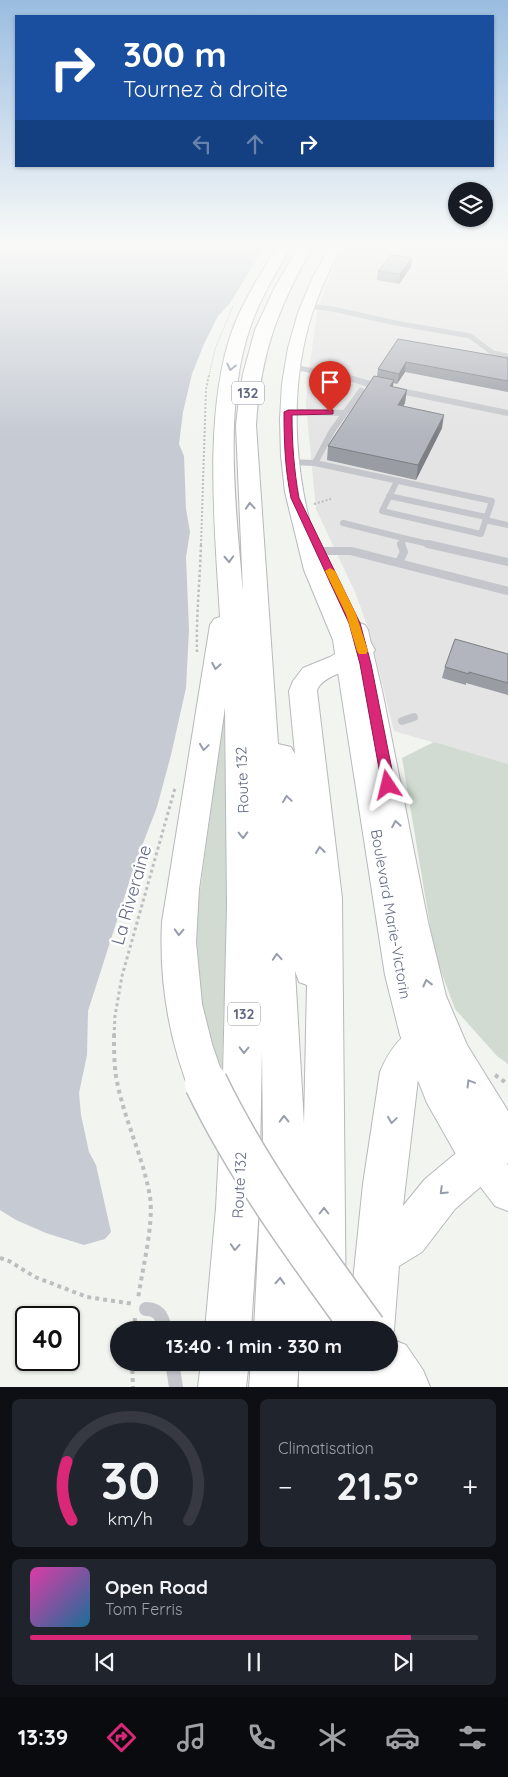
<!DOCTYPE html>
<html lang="fr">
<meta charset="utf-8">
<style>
body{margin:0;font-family:Quicksand,sans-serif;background:#20242c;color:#f1f3f6;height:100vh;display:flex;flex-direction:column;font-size:19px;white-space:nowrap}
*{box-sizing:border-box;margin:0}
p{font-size:16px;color:#9ea1a6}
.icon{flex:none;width:28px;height:28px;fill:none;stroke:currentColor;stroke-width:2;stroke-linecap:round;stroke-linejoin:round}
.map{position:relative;height:1387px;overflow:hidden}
.side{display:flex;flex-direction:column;gap:12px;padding:12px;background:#0d0f14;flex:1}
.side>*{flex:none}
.guide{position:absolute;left:15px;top:15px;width:479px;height:152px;border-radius:0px;box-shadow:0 1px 4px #0004;background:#1a4fa0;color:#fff;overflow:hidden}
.tools{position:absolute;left:448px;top:182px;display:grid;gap:10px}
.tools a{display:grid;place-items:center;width:45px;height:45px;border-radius:50%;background:#171b24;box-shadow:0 1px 4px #0004;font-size:25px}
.speed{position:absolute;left:15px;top:1306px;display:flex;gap:10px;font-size:25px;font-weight:700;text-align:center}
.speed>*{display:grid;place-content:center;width:65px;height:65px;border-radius:50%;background:#171b24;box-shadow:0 1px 4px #0004;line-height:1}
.speed .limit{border:2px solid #111;border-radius:8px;background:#fff;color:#111}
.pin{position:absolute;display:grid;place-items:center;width:42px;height:42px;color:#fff;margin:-51px -21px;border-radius:50% 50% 50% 0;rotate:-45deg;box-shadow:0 0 5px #0007}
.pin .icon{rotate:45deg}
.me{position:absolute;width:55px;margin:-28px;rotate:350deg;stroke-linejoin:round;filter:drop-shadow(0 0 4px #0008)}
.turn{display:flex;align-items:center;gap:18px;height:105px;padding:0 25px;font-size:22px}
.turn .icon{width:65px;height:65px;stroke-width:2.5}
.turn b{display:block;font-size:35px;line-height:42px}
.lanes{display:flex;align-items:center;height:48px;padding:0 25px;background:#0003;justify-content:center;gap:25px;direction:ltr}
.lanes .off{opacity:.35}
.big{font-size:38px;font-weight:800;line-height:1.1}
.side .widget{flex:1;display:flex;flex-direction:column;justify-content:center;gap:8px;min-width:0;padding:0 18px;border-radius:8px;background:#20242c}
.side .dial{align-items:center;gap:0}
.dial svg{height:130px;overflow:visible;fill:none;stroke:#363941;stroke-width:7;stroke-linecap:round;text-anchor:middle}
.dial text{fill:#f1f3f6;stroke:none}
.song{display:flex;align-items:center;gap:15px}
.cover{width:60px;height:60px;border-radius:8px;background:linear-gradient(135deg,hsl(320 70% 55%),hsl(200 70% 35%))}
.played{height:5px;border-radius:2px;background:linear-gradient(90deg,#db2777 85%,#363941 85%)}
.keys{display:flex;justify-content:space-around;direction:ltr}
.heat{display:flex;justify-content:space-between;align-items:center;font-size:28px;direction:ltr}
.side .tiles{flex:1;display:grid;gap:12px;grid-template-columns:1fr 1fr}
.widget:last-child{grid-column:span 2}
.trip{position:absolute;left:110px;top:1321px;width:288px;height:50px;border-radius:25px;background:#171b24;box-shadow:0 1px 4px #0004;font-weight:800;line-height:50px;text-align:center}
.tabs{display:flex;height:80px;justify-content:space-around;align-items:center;background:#090b0e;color:#9ea1a6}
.tabs .icon{width:35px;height:35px}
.tabs .active{color:#db2777}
.tabs b{font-size:22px;color:#f1f3f6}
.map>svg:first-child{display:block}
.built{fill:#e3e4e3}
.green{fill:#d1dbd1}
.water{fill:#c5cad3}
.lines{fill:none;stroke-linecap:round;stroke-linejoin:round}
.secondary-casing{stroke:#b7b9bf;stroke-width:2}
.highway-casing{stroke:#b7b8bc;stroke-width:2}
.path-far4{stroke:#bebec1;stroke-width:1;stroke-dasharray:1 1;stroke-linecap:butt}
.path-far3{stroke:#bebec1;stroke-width:2;stroke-dasharray:2 2;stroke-linecap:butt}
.path-far2{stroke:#bebec1;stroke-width:2.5;stroke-dasharray:2.5 2.5;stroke-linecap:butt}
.path-far1{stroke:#bebec1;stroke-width:3;stroke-dasharray:3 3;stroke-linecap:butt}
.path{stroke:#bebec1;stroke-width:4;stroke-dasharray:4 4;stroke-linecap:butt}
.lane-far3{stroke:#c5c6cb;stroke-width:5}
.lane-far2{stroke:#c5c6cb;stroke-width:6}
.lane-far1{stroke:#c5c6cb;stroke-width:8}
.lane{stroke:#c5c6cb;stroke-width:14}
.secondary{fill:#fff;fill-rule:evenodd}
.highway{fill:#fff;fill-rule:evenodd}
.highway-bridge-casing{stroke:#b7b8bc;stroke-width:45;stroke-linecap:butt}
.highway-bridge{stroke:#fff;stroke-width:42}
.wall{fill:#999ca3}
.shaded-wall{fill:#7d7f84}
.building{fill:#b2b5bd;stroke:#7d7f84}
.oneway{stroke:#989dae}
.route{fill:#db2777;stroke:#8e194d}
.slow{fill:#f59e0b}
.labels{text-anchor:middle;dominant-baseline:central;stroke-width:5;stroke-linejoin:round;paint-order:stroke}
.shield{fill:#fff;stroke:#9095a8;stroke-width:1}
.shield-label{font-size:14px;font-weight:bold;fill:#616882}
.street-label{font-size:15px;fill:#616882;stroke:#fff}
.near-street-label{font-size:18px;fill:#616882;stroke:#fff}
</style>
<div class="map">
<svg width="508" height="1387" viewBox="0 0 508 1387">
<rect width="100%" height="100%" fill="#f2f4ef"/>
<path class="built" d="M346,244H508V764L394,731L369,630L355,592L316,509L306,404L308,378L317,313L326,286Z"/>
<path class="green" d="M224,713L227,892L222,1072C217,1058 210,1043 207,1028C197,990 195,952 197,913Z
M434,742L508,764V1064L497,1056L455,1009L435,955L402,758Z"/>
<path class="water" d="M0,244H266L230,303L218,316L204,344L192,374L183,412L179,444L184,456L186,509L190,532L186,557L189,630L186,688L171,755L157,807L135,864L88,1011L87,1055L79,1093L81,1115L89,1152L96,1165L111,1232L105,1239L84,1245L46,1233L16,1220L0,1210Z"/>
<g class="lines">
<defs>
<path id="secondary" d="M331,244H343C331,267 320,289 312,314C286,396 295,488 324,569C331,588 342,606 349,625L357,622L365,625L368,630L383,695L428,922L446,996L467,1045L508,1111V1161L502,1158L508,1165V1211L495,1206L457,1156L427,1103L400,1035L385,975L333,640L304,570L285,492L281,456L280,419L282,384L288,348L298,313L312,279Z"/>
<path id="highway" d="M279,244H293C277,271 260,298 250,328C223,405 236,512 243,592L236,425L239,398L243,374L255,330L274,289L300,244H314C278,308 261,351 256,425L278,744L291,747L295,754L289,691L293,681L303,668L330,657L353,643L362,641L371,643L375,650C364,669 320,674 317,691L342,898L346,1330H254L263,1148L262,1050L259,1208L251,1330H205L216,1208L222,1090L220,1097L206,1103L192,1097C169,1041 159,982 162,922L210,625L214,619L220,617C215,530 203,413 232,331C243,300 262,272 279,244ZM225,707L227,905L223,1076L212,1044L202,1004L196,942L199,889ZM295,971L299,982L307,985L304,1124Z
M419,1027L432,1033L438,1046L432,1059L418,1079L403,1206L425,1179L490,1125L504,1119L508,1120V1163L455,1209L422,1252L399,1266L394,1330L391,1339L406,1345L423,1370L430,1387H299V1362H389V1330H348L363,1184L380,1072C388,1053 399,1035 419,1027Z
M201,1362H249L246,1387H198Z
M251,1362H299L297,1387H249Z"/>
</defs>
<use href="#secondary" class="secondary-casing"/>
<use href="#highway" class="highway-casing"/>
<path class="path-far4" d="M209,376L215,349L233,306"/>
<path class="path-far3" d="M314,504L331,499
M201,545L206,389L209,375"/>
<path class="path-far2" d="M197,652C196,616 200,580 201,544"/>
<path class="path-far1" d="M114,1036L115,1016L122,976L175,788"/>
<path class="path" d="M114,1034C114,1048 114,1063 116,1076C123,1118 143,1155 150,1197C154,1225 142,1270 138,1299
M495,1075L508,1084
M0,1258L9,1261L35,1277L87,1297L134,1304
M134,1330L135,1317
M132,1362L133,1387"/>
<path class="lane-far3" d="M308,306L333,309L396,323L470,336L493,353L508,356
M292,367L343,376"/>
<path class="lane-far2" d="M339,375L380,387
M396,390L508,413
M288,412L345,413L361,391
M289,462L315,463L332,431L345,413
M315,463L492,501L481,534L382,511L397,481
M389,496L486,517
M485,520L508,525
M343,523L403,538L402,545
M403,538L433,545"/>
<path class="lane-far1" d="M428,544L508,562
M309,551H351L508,591
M399,562L404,552L401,544
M402,721L414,717"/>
<path class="lane" d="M146,1309C160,1309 162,1318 166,1330
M172,1362L176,1387"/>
<use href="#secondary" class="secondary"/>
<use href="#highway" class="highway"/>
<defs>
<path id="highway-bridge" d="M206,1083C249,1172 307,1250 365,1330"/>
</defs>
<use href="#highway-bridge" class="highway-bridge-casing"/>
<use href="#highway-bridge" class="highway-bridge"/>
</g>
<path class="wall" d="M412,258L411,267L399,284L377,280L378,271Z
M398,339L508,358V392L405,372L397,384L393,383V387L405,403L403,406L442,428L416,480L327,460L328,446L377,376L378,369Z
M508,654V695L466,683V685L442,678L445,667Z"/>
<path class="shaded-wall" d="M412,258L411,267L399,284L400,274Z
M406,362L405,372L397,384L399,374Z
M394,380L392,393L390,386Z
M407,390L405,403L396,419L398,405Z
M444,415L442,428L416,480L418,465Z"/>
<path class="building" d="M391,255L412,258L400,274L378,271Z
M398,339L508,358V381L406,362L399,374L378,369Z
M374,376L394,380L390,386L407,390L398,405L444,415L418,465L328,446Z
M455,639L508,654V683L469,672V674L445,667Z"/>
<defs><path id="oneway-chevron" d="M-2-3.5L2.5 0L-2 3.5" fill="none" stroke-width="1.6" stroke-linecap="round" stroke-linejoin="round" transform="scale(1.25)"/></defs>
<g class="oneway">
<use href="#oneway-chevron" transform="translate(231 367) rotate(102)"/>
<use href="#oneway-chevron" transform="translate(250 506) rotate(-94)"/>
<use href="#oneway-chevron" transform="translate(229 559) rotate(87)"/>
<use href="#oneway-chevron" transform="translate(216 666) rotate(100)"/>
<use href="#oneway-chevron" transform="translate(204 747) rotate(98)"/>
<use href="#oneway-chevron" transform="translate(287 799) rotate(-98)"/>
<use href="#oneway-chevron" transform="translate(396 824) rotate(-100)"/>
<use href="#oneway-chevron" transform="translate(243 835) rotate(89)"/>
<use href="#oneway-chevron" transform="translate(320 850) rotate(-97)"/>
<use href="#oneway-chevron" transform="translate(179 932) rotate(92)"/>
<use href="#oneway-chevron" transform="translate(277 957) rotate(-94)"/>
<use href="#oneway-chevron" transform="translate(427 983) rotate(-104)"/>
<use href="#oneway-chevron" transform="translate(244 1050) rotate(91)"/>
<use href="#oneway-chevron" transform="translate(470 1083) rotate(-121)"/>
<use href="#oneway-chevron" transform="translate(284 1119) rotate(-91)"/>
<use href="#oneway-chevron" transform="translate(392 1120) rotate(98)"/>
<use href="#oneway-chevron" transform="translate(443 1191) rotate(136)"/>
<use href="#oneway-chevron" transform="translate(324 1211) rotate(-90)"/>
<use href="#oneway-chevron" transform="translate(235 1247) rotate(94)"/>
<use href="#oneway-chevron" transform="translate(280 1281) rotate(-87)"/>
</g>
<linearGradient id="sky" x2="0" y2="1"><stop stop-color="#9abde0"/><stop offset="0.56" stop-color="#f9faf8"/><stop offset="1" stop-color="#f9faf8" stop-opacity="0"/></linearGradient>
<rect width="508" height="438" fill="url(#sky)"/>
<path class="route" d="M330,410H333V414L292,415C292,443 294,470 299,498L360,623L371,664L395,785L393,788H384L382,785L360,664L349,623L291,498C285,469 284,441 284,412L288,410Z"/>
<path class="slow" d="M330,568L335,571L356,614L368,651L366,654H359L357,651L346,614L325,571Z"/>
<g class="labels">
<g class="shield">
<rect x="232" y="381.5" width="32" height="23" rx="4"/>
<rect x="228" y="1002.5" width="32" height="23" rx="4"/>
</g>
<g class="shield-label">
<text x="248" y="393">132</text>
<text x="244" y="1014">132</text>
</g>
<g class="street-label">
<text transform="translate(242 780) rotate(-92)">Route 132</text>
<text transform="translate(391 914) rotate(80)">Boulevard Marie-Victorin</text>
<text transform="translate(239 1185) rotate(-87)">Route 132</text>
</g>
<g class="near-street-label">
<text transform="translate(131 895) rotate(-74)">La Riveraine</text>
</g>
</g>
</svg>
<div class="tools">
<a><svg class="icon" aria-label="layers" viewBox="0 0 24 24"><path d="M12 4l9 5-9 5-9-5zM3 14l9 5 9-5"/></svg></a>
</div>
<div class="speed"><div class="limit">40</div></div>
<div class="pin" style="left:330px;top:412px;background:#d93025"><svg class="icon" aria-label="arrive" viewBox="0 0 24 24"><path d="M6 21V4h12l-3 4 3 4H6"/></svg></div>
<svg class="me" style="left:388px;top:785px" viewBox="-20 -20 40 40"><path d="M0-17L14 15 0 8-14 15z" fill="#db2777" stroke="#fff" stroke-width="4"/></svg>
<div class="trip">13:40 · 1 min · 330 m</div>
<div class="guide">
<div class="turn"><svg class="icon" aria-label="right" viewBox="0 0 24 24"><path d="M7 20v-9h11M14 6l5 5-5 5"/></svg><div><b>300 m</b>Tournez à droite</div></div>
<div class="lanes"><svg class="icon off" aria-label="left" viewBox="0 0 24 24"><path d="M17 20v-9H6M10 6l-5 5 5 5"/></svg><svg class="icon off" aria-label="ahead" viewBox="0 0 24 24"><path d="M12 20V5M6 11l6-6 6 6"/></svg><svg class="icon" aria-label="right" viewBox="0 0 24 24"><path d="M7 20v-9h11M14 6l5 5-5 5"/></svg></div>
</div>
</div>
<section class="side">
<div class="tiles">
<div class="widget dial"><svg viewBox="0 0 100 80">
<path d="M14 69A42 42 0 1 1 86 69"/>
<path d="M14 69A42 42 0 0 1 11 33" stroke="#db2777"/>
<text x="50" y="56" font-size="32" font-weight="700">30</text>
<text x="50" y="72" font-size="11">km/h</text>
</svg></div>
<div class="widget"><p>Climatisation</p>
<div class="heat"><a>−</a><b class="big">21.5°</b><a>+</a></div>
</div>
<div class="widget">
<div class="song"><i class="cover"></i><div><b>Open Road</b><p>Tom Ferris</p></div></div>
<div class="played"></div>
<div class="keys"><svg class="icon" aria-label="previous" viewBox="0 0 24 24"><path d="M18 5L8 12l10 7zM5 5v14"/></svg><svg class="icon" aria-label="pause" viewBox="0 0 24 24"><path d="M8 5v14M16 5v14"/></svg><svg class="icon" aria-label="next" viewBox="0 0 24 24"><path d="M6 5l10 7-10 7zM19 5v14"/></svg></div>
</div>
</div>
</section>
<nav class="tabs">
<b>13:39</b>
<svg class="icon active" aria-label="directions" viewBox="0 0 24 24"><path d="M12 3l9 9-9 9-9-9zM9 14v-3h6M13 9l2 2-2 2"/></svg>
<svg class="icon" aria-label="music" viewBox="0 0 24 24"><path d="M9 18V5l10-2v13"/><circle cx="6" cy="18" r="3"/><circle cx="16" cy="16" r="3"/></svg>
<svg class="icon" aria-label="phone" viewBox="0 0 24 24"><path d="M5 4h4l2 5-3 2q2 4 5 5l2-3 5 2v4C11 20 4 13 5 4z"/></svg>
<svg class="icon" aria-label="climate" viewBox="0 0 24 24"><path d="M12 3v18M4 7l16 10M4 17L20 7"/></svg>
<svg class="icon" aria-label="car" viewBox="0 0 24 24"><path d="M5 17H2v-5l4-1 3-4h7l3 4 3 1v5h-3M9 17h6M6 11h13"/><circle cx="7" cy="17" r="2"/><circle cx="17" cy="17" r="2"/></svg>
<svg class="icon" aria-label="filters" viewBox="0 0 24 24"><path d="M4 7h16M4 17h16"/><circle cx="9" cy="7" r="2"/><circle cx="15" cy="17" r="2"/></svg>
</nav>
